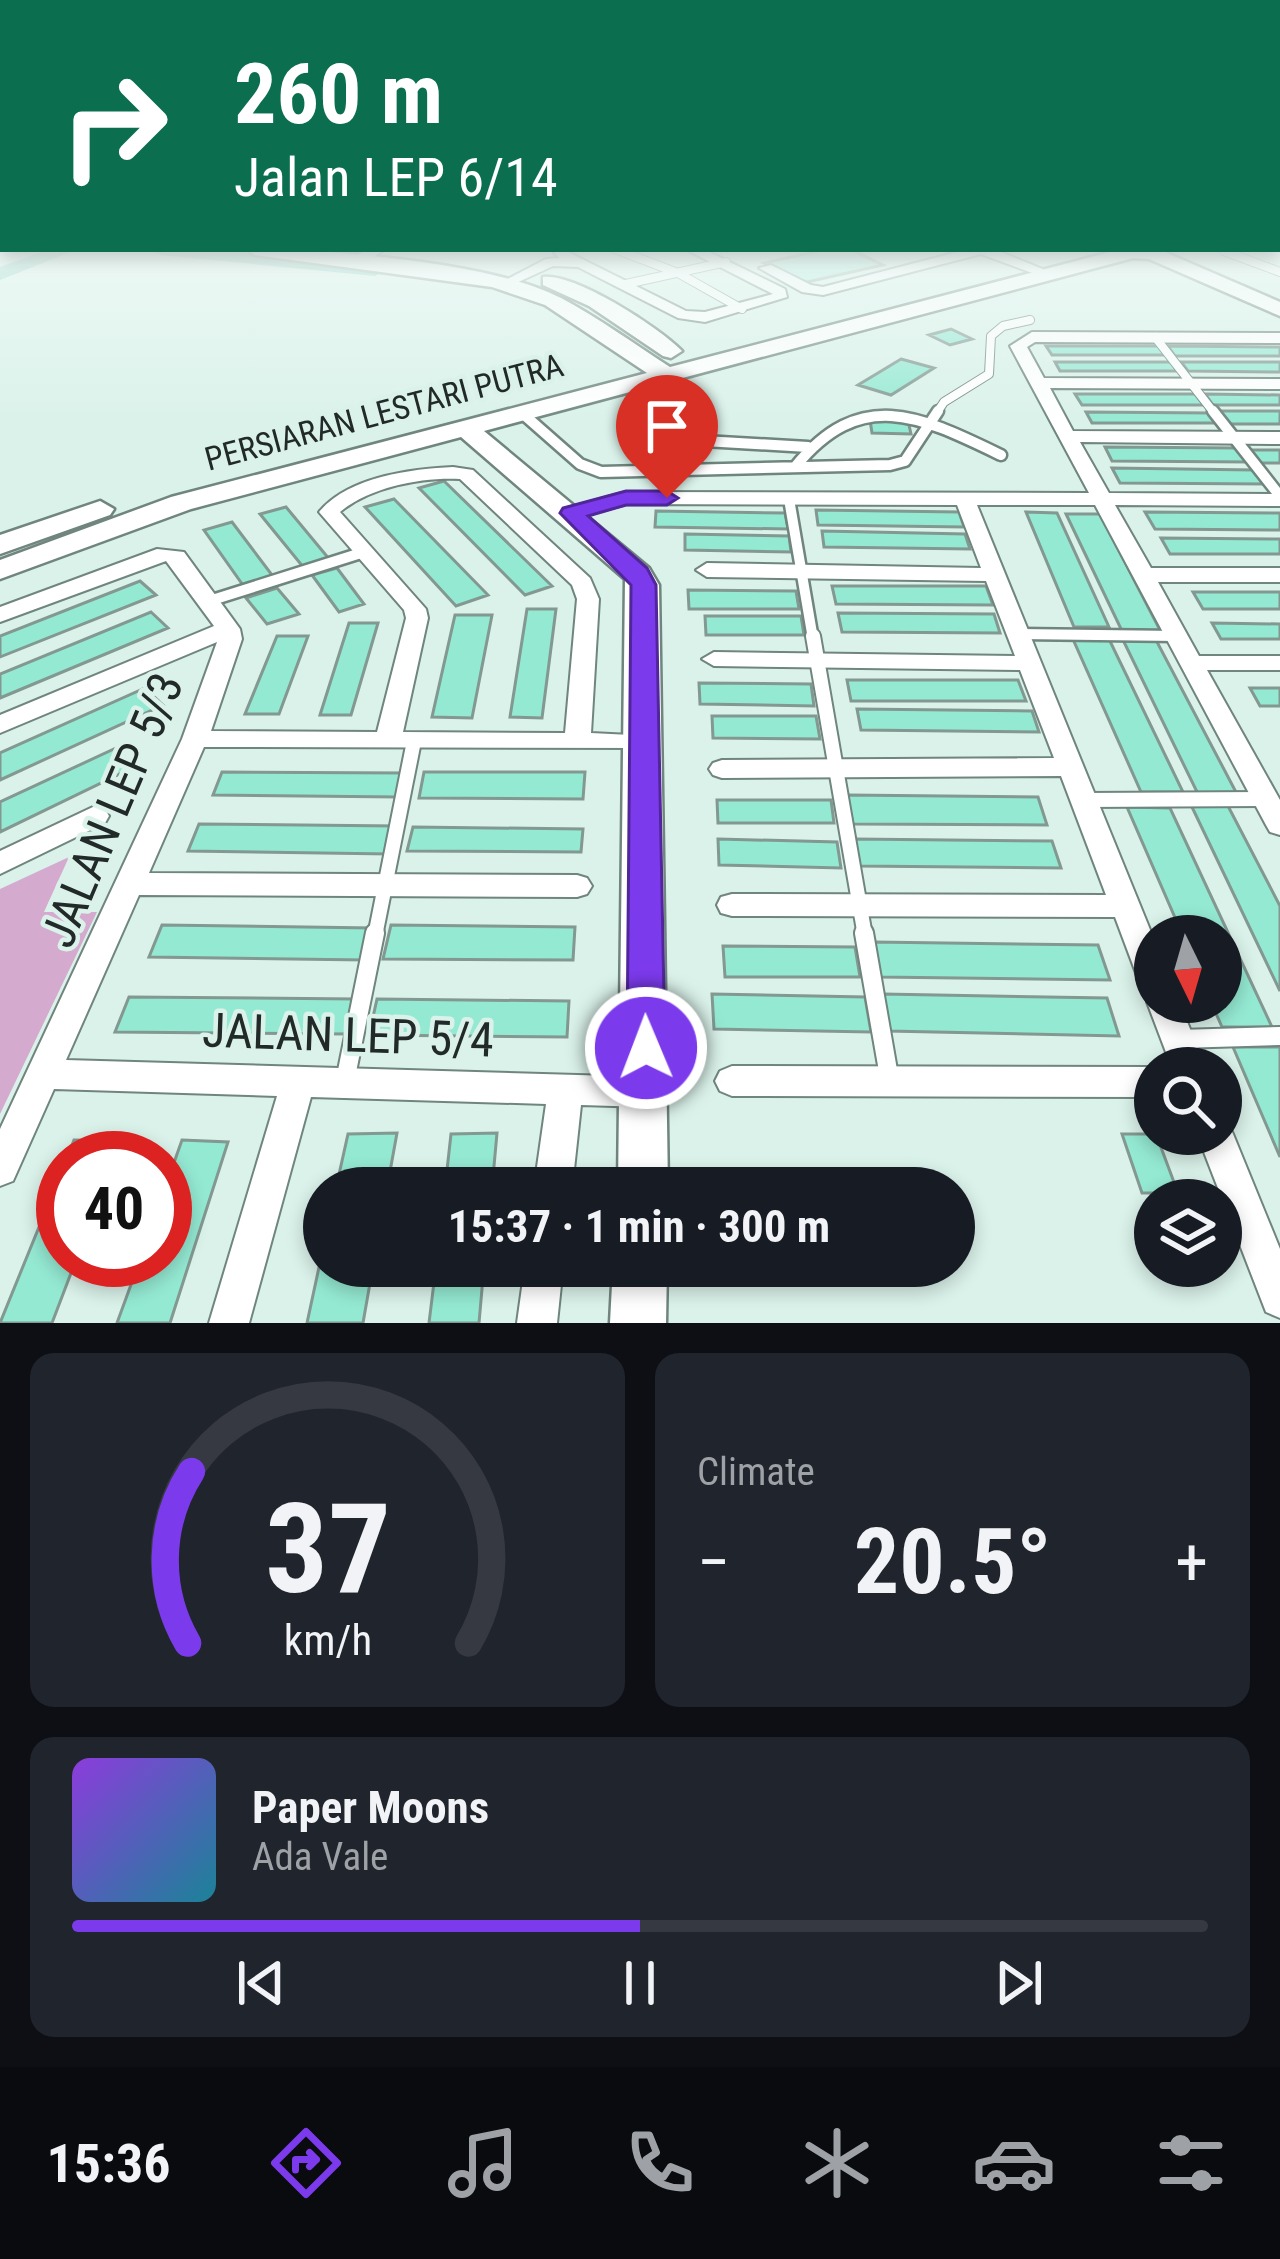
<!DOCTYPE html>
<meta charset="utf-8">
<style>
body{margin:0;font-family:"Roboto Condensed",sans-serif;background:#20242c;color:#f1f3f6;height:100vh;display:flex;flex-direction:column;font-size:45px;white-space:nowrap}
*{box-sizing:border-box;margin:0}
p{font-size:39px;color:#9ea1a6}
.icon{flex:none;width:66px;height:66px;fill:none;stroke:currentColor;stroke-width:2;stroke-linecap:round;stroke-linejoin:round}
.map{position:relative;height:1323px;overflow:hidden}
.drawer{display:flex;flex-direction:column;gap:30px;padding:30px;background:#0d0f14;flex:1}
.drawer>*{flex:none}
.banner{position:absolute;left:0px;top:0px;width:1281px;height:252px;box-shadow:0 6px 18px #0003;background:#0b6e4f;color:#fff;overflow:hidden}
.needle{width:78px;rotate:175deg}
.fabs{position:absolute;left:1134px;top:915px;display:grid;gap:24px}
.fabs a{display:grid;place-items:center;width:108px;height:108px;border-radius:50%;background:#171b24;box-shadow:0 6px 18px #0003;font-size:60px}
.speed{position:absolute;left:36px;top:1131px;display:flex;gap:24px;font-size:60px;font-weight:700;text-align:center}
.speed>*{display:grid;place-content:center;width:156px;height:156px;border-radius:50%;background:#171b24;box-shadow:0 6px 18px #0003;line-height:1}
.speed .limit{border:18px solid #d22;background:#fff;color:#111}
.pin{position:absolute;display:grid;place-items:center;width:102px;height:102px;color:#fff;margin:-123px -51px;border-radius:50% 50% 50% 0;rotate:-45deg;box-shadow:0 0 12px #0007}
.pin .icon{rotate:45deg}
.me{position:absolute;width:132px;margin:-66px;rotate:359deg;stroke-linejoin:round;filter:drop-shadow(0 0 9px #0008)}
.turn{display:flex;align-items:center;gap:42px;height:252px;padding:0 36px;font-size:54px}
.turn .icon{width:156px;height:156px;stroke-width:2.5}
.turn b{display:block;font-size:84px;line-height:102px}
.big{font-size:90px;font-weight:700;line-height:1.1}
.drawer .tile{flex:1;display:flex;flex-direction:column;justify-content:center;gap:18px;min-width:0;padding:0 42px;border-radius:24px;background:#20242c}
.drawer .dial{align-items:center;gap:0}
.dial svg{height:312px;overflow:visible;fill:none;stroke:#363941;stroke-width:7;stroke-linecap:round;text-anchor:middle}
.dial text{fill:#f1f3f6;stroke:none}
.song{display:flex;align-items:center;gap:36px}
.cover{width:144px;height:144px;border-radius:18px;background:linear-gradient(135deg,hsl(270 70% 55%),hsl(190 70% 35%))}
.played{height:12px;border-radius:6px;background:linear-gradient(90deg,#7c3aed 50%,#363941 50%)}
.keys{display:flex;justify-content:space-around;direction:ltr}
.heat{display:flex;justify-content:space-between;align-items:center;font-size:66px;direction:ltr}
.drawer .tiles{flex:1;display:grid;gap:30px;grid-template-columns:1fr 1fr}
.tile:last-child{grid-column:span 2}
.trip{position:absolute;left:303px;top:1167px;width:672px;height:120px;border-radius:60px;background:#171b24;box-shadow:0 6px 18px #0003;font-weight:700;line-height:120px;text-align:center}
.dock{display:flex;height:192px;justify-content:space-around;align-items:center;background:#090b0e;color:#9ea1a6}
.dock .icon{width:84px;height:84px}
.dock .active{color:#7c3aed}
.dock b{font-size:54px;color:#f1f3f6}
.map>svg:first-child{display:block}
.green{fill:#d5aacf}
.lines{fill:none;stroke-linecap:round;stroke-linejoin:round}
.river{fill:#70c5af;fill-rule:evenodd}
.building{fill:#94e9d2;stroke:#829891;stroke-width:3}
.lane-far3-casing{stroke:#6f857e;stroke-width:10}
.lane-far2-casing{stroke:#6f857e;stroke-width:15}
.lane-far1-casing{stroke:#6f857e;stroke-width:18}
.lane-casing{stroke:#6f857e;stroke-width:22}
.street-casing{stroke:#6f857e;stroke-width:4}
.secondary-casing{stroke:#6f857e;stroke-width:5}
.lane-far3{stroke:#fff;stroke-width:8}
.lane-far2{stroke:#fff;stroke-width:10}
.lane-far1{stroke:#fff;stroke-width:14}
.lane{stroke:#fff;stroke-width:18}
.street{fill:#fff;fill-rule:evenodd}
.secondary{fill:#fff;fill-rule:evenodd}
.route{fill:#7c3aed;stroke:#51269a;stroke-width:3}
.labels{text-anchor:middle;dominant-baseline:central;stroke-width:9;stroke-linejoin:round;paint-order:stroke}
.far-street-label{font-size:33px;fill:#212a28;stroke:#daf2ea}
.near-street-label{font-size:48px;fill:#212a28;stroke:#daf2ea}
</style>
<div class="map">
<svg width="1280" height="1323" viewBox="0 0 1280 1323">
<rect width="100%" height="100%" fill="#daf2ea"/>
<path class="green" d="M69,857L44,912H97L0,1114V889Z"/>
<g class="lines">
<path class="river" d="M49,249H78L0,280V267Z
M151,249H225L375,264L386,270L375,276L161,255Z"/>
</g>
<path class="building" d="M827,249H850L883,265L803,283L764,263Z
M951,329L972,339L950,345L929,335Z
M1046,346H1158L1165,355H1052Z
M1168,346L1280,347V356H1175Z
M901,359L934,368L891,395L858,385Z
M1055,362H1171L1177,371H1060Z
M1181,362H1280V372L1188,371Z
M1075,394H1195L1204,405H1082Z
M1205,394L1280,395V405H1213Z
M1217,411H1280V424H1227Z
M1086,412L1210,413L1218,423H1092Z
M870,420L908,421L911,434L872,433Z
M1105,447L1238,448L1248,462L1112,461Z
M1250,450H1280V463H1260Z
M1112,468L1254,470L1265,484L1120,483Z
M444,481L552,586L525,595L419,488Z
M394,499L488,595L456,606L365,507Z
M286,507L330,560L304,568L260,514Z
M816,510L959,512L964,527L818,525Z
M656,511L785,513L788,529L655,527Z
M1026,512L1057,513L1109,627H1074Z
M1145,512L1280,513V530L1155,529Z
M1066,514H1100L1161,632L1122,631Z
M232,522L275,579L245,588L204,530Z
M822,531L965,534L970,549L824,547Z
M685,534L789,536L791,552L685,550Z
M1161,538L1280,539V554H1170Z
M337,568L364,604L339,612L312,575Z
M140,581L156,595L0,657V636Z
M832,586H986L993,605L836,604Z
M277,588L299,614L267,624L246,598Z
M688,590L796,591L799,609H689Z
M1193,592H1280V609H1203Z
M527,609H556L542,718L510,717Z
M151,612L168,628L0,698V674Z
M838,613L994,614L1000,633L842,632Z
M455,615H492L472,718L432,717Z
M705,616H801L804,635H706Z
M349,623H378L351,715H320Z
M1212,623L1280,624V639H1221Z
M277,636H308L279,714H245Z
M1072,637H1108L1183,792H1141Z
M1123,640H1156L1237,794H1198Z
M847,680H1018L1026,701H851Z
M699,683L811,684L814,706L700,704Z
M145,688L163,705L0,780V753Z
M1250,688H1280V706H1260Z
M857,709L1032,711L1039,732L861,730Z
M712,716H816L820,739L713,738Z
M116,748L134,767L0,832V802Z
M222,772L405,773L399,797L213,795Z
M424,772H585L583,799L419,798Z
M847,795L1038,797L1047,825L853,824Z
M717,800H831L834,823H718Z
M1191,805L1228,806L1280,906V991Z
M1127,807L1170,808L1272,1027H1222L1211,1002H1221V936H1183Z
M199,824L396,826L389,854L188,851Z
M413,827L583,829L581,852L407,851Z
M718,839L837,842L841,868L719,865Z
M854,839L1052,841L1061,868L858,866Z
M162,925L373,928L365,960L149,957Z
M391,925L575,927L573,960L383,959Z
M873,942L1098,945L1110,980L879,977Z
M723,946L855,947L860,977H725Z
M712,994L865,997L871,1032L714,1029Z
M882,994L1107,998L1119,1036L888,1031Z
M129,997L355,999L347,1034L115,1032Z
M377,999L569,1001L567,1037L369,1035Z
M1233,1047H1280V1157Z
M397,1133L387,1188H336L348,1134Z
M497,1133L492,1188H445L451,1134Z
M1122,1134H1156L1178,1193H1142Z
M74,1140L121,1141L114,1158H67Z
M182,1140L228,1142L170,1323H117L140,1260H165V1188Z
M63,1168V1260H76L52,1323H0Z
M324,1244V1266H373L363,1323H307Z
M436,1266H484L479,1323H429Z"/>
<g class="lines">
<defs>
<path id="lane-far3" d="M615,249L678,273L742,309
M1224,251L1280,272
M626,284L726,262
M1155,337L1215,414
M936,414L944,402L989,374L991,336L1003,326L1030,320"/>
<path id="lane-far2" d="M1213,411L1280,496
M522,413L580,464L601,472L890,465L905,461L938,411
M691,415L678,421L680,430L704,441L808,447
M795,467C861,386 920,416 1001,455
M789,499L813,639
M209,601L361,553
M1019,634L1177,636"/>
<path id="lane-far1" d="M813,636L865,936
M1084,800L1264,799
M375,936L414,741"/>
<path id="lane" d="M864,933L890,1082
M1179,1039L1280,1036
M345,1081L375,933"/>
<path id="street" d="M368,249H385L363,264H353V258Z
M562,249L686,311L705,312L773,294L685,249H703L785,289L787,297L705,322L678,318L578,267L553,266L505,288L498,284L546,259L560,258L554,253Z
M969,249H993L1055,274L1043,277L981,254L823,295L802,292L759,268L771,265L811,285L823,287Z
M1032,332L1280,333V343L1035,342L1027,347L1044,378L1280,379V389L1050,388L1073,431L1280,432V444L1080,442L1109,493L1280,494V506L1115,505L1151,568H1280V582H1158L1199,656H1280V670H1207L1280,800V835L1270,832L1266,825L1095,505H977L1155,942V1002H1179L1206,1068H1172L1147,1002L1152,993L1144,990L1139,981L1115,917L732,916L721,913L717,905L721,897L732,894L1106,895L1061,776L722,778L713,775L709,769L713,763L722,760L1054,758L1020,670L714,666L702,659L714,652L1015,656L986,581L707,577L696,570L707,563L981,568L957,505L627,504L571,519L561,513L564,509L626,492L1089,493L1010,346Z
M453,467L473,470L590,578L599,599L591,733L651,736L655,742L651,748L204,747L149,873L577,875L587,878L592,886L587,894L577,897L139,895L66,1060L647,1077L659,1081L664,1092L659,1103L647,1107L581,1105L572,1188H534L546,1104L311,1097L249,1323H209L277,1096L54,1089L13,1181L0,1186V1129L182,739L217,642L0,733V715L214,626L166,561L0,622V607L157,549L184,552L240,629L242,639L211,731L377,732L406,618L404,610L319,512C348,477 410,469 453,467ZM460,479L572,585L577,599L565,733L403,732L428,618L426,609L340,512C370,487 422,477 460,479Z
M95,806L105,809L109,816L105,823L0,874V851Z
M732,1066L1155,1067L1157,1068L1155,1097L732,1096L720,1091L715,1081L720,1071Z
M1221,1120L1228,1123L1233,1134L1280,1249V1318L1266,1312L1197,1134H1221Z
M525,1266H563L557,1323H517Z"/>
<path id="secondary" d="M246,249C324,249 493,262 561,298C599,318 634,344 670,367L1122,249L1160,250L1280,302V316L1149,259L1133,258L484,431L649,568L659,585L668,1188H618L625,579L461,437L191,509L0,579V560L171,497L647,373L545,305L492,287L255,255Z
M543,277C575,273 660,328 682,351L671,358L663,356L589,306L543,285Z
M100,501L114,509L110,515L0,554V535Z
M613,1266H667L666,1323H610Z"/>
</defs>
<use href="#lane-far3" class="lane-far3-casing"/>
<use href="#lane-far2" class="lane-far2-casing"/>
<use href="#lane-far1" class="lane-far1-casing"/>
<use href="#lane" class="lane-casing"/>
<use href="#street" class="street-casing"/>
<use href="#secondary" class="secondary-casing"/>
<use href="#lane-far3" class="lane-far3"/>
<use href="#lane-far2" class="lane-far2"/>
<use href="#lane-far1" class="lane-far1"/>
<use href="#lane" class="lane"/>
<use href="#street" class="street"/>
<use href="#secondary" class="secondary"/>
</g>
<linearGradient id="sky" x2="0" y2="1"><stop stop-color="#78bbd1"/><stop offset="0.57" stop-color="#eef9f6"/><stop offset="1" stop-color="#eef9f6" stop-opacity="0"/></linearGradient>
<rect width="1280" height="426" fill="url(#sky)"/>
<path class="route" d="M626,491H667L678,498L667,505H626L588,516L647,568L656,585L665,1048L659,1060L646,1065L632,1060L627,1048L631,585L560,513L563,508Z"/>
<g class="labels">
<g class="far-street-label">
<text transform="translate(384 412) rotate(-15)">PERSIARAN LESTARI PUTRA</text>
</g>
<g class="near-street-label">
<text transform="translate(112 810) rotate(-67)">JALAN LEP 5/3</text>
<text transform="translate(348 1035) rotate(2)">JALAN LEP 5/4</text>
</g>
</g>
</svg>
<div class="fabs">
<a><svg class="needle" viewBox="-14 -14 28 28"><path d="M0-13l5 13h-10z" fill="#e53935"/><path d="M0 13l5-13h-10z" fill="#9ea1a6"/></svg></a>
<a><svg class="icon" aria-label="search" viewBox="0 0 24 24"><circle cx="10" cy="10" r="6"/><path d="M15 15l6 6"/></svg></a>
<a><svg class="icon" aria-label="layers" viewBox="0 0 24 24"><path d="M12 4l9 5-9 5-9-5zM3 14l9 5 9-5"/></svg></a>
</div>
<div class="speed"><div class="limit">40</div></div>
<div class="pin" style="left:667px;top:498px;background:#d93025"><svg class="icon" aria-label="arrive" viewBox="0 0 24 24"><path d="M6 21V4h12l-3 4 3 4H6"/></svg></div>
<svg class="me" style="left:646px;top:1048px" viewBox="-20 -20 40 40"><circle r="17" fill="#7c3aed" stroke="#fff" stroke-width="3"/><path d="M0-11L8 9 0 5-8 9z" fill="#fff"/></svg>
<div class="trip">15:37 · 1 min · 300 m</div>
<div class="banner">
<div class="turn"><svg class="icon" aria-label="right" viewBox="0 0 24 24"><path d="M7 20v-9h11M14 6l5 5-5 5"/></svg><div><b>260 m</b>Jalan LEP 6/14</div></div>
</div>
</div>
<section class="drawer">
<div class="tiles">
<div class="tile dial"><svg viewBox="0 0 100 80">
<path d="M14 69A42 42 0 1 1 86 69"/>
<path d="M14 69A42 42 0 0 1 15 25" stroke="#7c3aed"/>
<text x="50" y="56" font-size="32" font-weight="700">37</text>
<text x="50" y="72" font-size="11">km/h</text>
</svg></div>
<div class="tile"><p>Climate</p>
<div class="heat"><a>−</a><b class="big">20.5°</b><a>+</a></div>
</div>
<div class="tile">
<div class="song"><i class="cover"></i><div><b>Paper Moons</b><p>Ada Vale</p></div></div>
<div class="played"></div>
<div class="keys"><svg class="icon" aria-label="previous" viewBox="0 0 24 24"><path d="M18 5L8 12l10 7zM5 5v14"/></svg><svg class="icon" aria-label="pause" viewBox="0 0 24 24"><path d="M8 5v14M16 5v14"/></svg><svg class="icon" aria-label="next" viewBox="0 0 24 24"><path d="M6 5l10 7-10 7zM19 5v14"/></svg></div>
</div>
</div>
</section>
<nav class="dock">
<b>15:36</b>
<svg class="icon active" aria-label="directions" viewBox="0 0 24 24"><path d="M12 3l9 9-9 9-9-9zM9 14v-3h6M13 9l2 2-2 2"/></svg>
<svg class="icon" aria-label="music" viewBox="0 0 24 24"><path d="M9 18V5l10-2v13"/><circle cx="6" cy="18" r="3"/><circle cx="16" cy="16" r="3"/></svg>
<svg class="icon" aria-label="phone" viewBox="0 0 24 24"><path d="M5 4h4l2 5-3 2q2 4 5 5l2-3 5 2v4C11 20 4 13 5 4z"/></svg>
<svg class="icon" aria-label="climate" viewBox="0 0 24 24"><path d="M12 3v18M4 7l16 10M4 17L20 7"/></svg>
<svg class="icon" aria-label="car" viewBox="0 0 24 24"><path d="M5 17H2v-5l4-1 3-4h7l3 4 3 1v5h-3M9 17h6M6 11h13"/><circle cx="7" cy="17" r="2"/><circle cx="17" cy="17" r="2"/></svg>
<svg class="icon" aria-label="filters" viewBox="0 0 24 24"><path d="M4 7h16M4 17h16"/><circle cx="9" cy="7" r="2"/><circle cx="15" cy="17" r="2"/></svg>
</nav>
